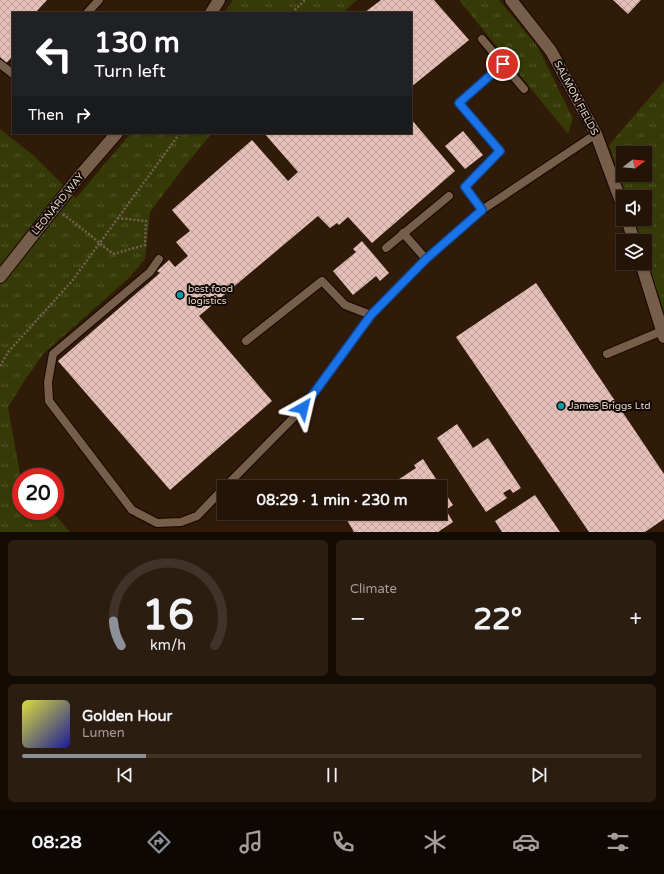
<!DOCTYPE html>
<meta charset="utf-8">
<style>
body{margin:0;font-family:"Varela Round",sans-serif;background:#2c1d11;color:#f1f3f6;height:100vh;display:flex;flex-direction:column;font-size:15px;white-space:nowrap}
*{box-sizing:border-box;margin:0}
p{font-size:13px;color:#a39e9b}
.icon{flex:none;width:22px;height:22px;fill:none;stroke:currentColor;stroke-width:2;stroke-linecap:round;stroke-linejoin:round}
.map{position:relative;height:532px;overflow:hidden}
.drawer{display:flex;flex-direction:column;gap:8px;padding:8px;background:#140b04;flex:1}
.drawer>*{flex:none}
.top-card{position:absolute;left:12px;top:12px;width:400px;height:122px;border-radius:0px;box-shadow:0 1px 3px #0004,0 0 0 1px #413328;background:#202124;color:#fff;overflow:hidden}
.needle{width:26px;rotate:74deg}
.tools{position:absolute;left:616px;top:146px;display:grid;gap:8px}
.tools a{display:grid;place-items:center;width:36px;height:36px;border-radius:0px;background:#241407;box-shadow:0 1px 3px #0004,0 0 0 1px #413328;font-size:20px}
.speed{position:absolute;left:12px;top:468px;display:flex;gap:8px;font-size:20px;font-weight:700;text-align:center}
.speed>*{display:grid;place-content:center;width:52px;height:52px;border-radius:50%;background:#241407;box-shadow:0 1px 3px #0004,0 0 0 1px #413328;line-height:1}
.speed .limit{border:6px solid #d22;background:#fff;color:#111}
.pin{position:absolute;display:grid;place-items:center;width:34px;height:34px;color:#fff;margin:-17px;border:2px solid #fff;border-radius:50%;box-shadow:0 1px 4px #0007}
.me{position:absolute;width:44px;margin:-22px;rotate:37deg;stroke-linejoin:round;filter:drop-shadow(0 0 3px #0008)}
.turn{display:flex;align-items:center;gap:14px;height:84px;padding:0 16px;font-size:18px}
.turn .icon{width:52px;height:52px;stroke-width:2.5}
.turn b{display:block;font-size:28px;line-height:34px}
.then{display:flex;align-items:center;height:38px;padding:0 16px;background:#0003;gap:8px;font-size:15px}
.big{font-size:30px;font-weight:700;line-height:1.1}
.drawer .card{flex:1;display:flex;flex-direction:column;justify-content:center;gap:6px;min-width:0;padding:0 14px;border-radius:6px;background:#2c1d11}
.drawer .dial{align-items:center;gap:0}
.dial svg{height:104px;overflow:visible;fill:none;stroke:#413328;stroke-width:7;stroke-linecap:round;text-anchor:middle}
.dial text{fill:#f1f3f6;stroke:none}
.song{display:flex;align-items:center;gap:12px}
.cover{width:48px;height:48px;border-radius:6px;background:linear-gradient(135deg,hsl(60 70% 55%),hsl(240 70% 35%))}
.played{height:4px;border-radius:2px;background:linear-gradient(90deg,#8c9099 20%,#413328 20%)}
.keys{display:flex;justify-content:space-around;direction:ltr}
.heat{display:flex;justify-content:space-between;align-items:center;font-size:22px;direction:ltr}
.drawer .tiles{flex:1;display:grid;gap:8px;grid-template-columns:1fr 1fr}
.card:last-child{grid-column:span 2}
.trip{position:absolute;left:217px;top:480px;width:230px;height:40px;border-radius:0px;background:#241407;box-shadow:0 1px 3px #0004,0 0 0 1px #413328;font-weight:700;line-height:40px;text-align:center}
.menu{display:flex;height:64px;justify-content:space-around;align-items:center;background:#0e0803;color:#a39e9b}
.menu .icon{width:28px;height:28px}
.menu .active{color:#8c9099}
.menu b{font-size:18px;color:#f1f3f6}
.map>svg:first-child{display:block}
.grass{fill:url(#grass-tufts);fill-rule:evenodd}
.building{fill:url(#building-cross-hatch)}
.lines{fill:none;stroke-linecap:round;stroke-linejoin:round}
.lane-casing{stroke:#170500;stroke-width:10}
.street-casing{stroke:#170500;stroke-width:14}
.path{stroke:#736051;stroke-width:2.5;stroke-dasharray:2 2;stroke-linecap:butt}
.lane{stroke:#775e4a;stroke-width:8}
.street{stroke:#775e4a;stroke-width:12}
.path-bridge{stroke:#736051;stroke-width:2.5;stroke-dasharray:2 2;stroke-linecap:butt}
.route-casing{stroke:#114b97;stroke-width:10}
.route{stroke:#1a73e8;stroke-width:7}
.culture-dot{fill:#0f9aa8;stroke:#110803;stroke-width:1.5}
.labels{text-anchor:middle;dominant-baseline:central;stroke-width:4;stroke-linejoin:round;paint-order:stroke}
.street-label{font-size:10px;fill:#e4d6cb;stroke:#110803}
.poi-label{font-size:10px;fill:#e4d6cb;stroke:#110803;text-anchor:start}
</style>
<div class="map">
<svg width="664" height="532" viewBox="0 0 664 532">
<defs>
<pattern id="grass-tufts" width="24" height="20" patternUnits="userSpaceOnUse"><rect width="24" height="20" fill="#363a06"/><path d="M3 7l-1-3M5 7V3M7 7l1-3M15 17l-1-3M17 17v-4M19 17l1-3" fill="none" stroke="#535629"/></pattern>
<pattern id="building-cross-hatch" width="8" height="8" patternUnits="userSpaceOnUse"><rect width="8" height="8" fill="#e5c0b9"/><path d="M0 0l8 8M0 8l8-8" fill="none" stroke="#bda09a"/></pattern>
</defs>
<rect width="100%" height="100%" fill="#301b09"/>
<path class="grass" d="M233,0H357L342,13H224Z
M459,0H499L538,47L573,119L568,134Z
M664,81V312L645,254V241H641L633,219H645V197H626L609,145ZM623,153H645V175H623Z
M0,129L33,155L76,198L131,133H212L184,167L150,212L145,259L130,277L44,353L25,380L8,407L20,474L22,477H21V511H52L70,532H0Z"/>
<path class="building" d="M0,0H47L35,13H13V56L6,63L0,57Z
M381,0H434L469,40L411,87V13H364Z
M613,0H641L628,14Z
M411,119L455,171L372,243L348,217L339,225L337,223L330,228L318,216L199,316L272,401L170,490L58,361L160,273L157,271L169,260L175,267L188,256L176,242L190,231L172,210L252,140L288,181L298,172L264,133H411Z
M463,131L483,155L465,169L445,146Z
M362,241L389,273L380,281L376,276L353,295L333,271L356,252L353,249Z
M536,283L664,474V519L645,532H589L456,337Z
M457,424L473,448L488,438L521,488L513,493L510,489L503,493L507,498L486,512L437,438Z
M423,459L453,505L446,510L453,522L438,532H354L344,515L347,513H440V487H387L416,468L414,465Z
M535,495L560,532H502L495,521Z"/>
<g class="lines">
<defs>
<path id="lane" d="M87,13L99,0
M0,64L13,74
M503,64L524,89
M482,210L465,187L500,151L459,103L503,64L482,39
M403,233L426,259
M386,248L449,196
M159,259L150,272L53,354L48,382L49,401L132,510L157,523L181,522L197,516L224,488
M246,341L322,281L345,305L371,315
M607,354L662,331
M225,487L303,408L371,315L426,259L482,210L596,134"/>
<path id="street" d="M511,0L551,51L596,134L623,207
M211,13L219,0
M627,219L634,241
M641,263L664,337
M0,277L78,178L117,133"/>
</defs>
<use href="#lane" class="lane-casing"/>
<use href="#street" class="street-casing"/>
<path class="path" d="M292,13L305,0
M63,214L85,231
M113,254L145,245L146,221L117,218
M0,366L9,351L72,281L180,133"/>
<use href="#lane" class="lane"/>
<use href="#street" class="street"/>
<path class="path-bridge" d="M85,231L113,254"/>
</g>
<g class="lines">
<defs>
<path id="route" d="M303,408L371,315L426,259L482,210L465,187L500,151L459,103L503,64"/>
</defs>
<use href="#route" class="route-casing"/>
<use href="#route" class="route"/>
</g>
<g class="culture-dot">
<circle cx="180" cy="295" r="4"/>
<circle cx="561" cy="406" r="4"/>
</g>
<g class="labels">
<g class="street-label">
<text transform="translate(576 98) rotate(62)">SALMON FIELDS</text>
<text transform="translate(58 204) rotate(-51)">LEONARD WAY</text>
</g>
<g class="poi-label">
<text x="188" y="289">best food<tspan x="188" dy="12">logistics</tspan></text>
<text x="569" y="406">James Briggs Ltd</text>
</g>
</g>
</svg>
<div class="tools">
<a><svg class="needle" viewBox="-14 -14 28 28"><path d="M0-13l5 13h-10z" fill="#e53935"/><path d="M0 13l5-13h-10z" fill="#a39e9b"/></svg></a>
<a><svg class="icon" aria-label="sound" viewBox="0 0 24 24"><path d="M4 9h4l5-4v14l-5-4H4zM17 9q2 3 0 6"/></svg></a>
<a><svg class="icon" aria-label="layers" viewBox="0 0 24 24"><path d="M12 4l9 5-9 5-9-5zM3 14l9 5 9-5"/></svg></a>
</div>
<div class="speed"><div class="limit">20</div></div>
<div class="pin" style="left:503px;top:64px;background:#d93025"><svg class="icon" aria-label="arrive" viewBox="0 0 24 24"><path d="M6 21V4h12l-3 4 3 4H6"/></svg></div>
<svg class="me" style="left:303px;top:408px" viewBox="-20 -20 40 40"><path d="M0-17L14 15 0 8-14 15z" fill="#1a73e8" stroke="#fff" stroke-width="4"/></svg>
<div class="trip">08:29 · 1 min · 230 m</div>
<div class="top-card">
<div class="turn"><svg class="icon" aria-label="left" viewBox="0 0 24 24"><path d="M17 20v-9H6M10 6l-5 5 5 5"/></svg><div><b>130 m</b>Turn left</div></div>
<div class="then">Then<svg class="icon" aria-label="right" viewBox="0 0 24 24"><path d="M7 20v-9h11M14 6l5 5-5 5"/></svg></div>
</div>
</div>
<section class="drawer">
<div class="tiles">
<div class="card dial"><svg viewBox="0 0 100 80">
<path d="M14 69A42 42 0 1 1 86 69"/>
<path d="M14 69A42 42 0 0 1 8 50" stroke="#8c9099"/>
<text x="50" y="56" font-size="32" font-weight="700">16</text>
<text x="50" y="72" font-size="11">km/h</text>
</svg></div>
<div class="card"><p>Climate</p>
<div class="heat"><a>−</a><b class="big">22°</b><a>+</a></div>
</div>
<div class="card">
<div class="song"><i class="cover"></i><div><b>Golden Hour</b><p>Lumen</p></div></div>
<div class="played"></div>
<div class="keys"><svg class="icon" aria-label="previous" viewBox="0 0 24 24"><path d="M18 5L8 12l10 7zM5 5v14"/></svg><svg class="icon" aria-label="pause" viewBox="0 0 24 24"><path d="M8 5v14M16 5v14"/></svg><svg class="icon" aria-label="next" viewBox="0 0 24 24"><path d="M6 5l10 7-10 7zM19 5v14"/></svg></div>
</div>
</div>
</section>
<nav class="menu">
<b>08:28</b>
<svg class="icon active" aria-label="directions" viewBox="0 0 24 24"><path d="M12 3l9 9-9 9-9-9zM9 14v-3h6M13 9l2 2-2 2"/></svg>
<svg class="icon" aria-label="music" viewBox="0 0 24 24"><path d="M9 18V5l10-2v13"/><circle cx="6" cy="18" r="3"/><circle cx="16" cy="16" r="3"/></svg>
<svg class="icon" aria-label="phone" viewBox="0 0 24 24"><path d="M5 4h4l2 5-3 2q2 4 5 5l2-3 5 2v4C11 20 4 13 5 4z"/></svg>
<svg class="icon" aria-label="climate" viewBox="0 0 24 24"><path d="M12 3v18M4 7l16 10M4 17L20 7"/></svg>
<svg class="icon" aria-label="car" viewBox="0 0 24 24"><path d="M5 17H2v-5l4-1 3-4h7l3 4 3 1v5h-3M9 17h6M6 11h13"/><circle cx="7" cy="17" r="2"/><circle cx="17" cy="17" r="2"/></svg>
<svg class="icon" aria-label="filters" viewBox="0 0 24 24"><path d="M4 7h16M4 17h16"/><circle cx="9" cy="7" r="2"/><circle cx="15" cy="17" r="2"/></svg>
</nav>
